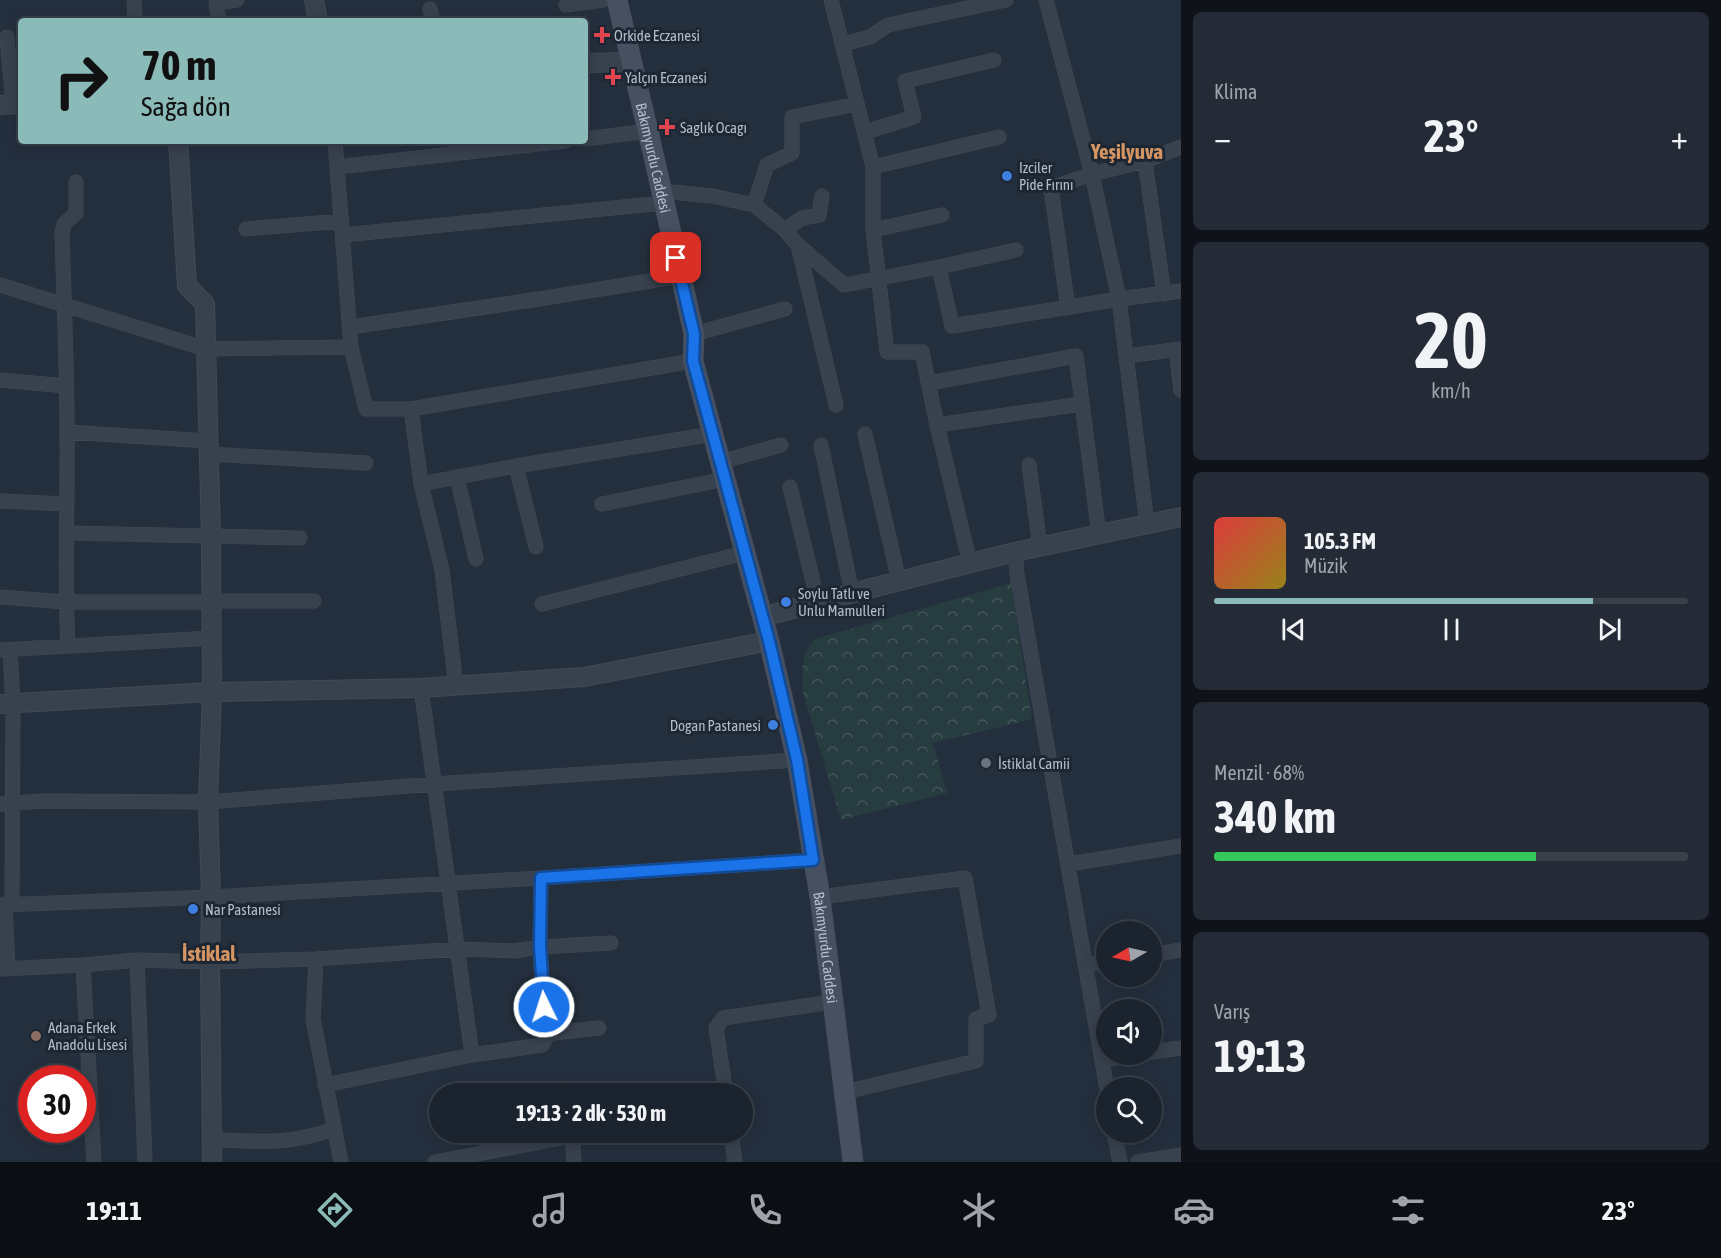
<!DOCTYPE html>
<html lang="tr">
<meta charset="utf-8">
<style>
body{margin:0;font-family:"Asap Condensed",sans-serif;background:#242b36;color:#f1f3f6;height:100vh;display:flex;flex-direction:column;font-size:22px;white-space:nowrap}
*{box-sizing:border-box;margin:0}
p{font-size:20px;color:#a0a4aa}
.icon{flex:none;width:33px;height:33px;fill:none;stroke:currentColor;stroke-width:2;stroke-linecap:round;stroke-linejoin:round}
.map{position:relative;flex:1;overflow:hidden}
.details{display:flex;flex-direction:column;gap:12px;padding:12px;background:#0f1319;width:540px}
.details>*{flex:none}
.top-card{position:absolute;left:18px;top:18px;width:570px;height:126px;border-radius:6px;box-shadow:0 3px 15px #0003,0 0 0 2px #39404a;background:#8bbbb9;color:#111;overflow:hidden}
.needle{width:39px;rotate:261deg}
.buttons{position:absolute;left:1096px;top:921px;display:grid;gap:12px}
.buttons a{display:grid;place-items:center;width:66px;height:66px;border-radius:50%;background:#1b232e;box-shadow:0 3px 15px #0003,0 0 0 2px #39404a;font-size:30px}
.speed{position:absolute;left:18px;top:1065px;display:flex;gap:12px;font-size:30px;font-weight:700;text-align:center}
.speed>*{display:grid;place-content:center;width:78px;height:78px;border-radius:50%;background:#1b232e;box-shadow:0 3px 15px #0003,0 0 0 2px #39404a;line-height:1}
.speed .limit{border:9px solid #d22;background:#fff;color:#111}
.pin{position:absolute;display:grid;place-items:center;width:51px;height:51px;color:#fff;margin:-26px;border-radius:12px;box-shadow:0 3px 9px #0006}
.me{position:absolute;width:66px;margin:-33px;rotate:356deg;stroke-linejoin:round;filter:drop-shadow(0 0 4px #0008)}
.turn{display:flex;align-items:center;gap:21px;height:126px;padding:0 24px;font-size:27px}
.turn .icon{width:78px;height:78px;stroke-width:2.5}
.turn b{display:block;font-size:42px;line-height:51px}
.big{font-size:45px;font-weight:700;line-height:1.1}
.details .card{flex:1;display:flex;flex-direction:column;justify-content:center;gap:9px;min-width:0;padding:0 21px;border-radius:9px;background:#242b36}
.details .dial{align-items:center;gap:0}
.dial b{font-size:78px;line-height:1}
.song{display:flex;align-items:center;gap:18px}
.cover{width:72px;height:72px;border-radius:9px;background:linear-gradient(135deg,hsl(0 70% 55%),hsl(50 70% 35%))}
.played{height:6px;border-radius:3px;background:linear-gradient(90deg,#8bbbb9 80%,#39404a 80%)}
.keys{display:flex;justify-content:space-around;direction:ltr}
.heat{display:flex;justify-content:space-between;align-items:center;font-size:33px;direction:ltr}
.charge{height:9px;border-radius:4px;background:linear-gradient(90deg,#34c759 68%,#39404a 0)}
.trip{position:absolute;left:429px;top:1083px;width:324px;height:60px;border-radius:30px;background:#1b232e;box-shadow:0 3px 15px #0003,0 0 0 2px #39404a;font-weight:700;line-height:60px;text-align:center}
.menu{display:flex;height:96px;justify-content:space-around;align-items:center;background:#0b0e12;color:#a0a4aa}
.menu .icon{width:42px;height:42px}
.menu .selected{color:#8bbbb9}
.menu b{font-size:27px;color:#f1f3f6}
main{display:flex;flex:1;min-height:0}
.map>svg:first-child{display:block}
.park{fill:url(#park-crowns)}
.lines{fill:none;stroke-linecap:round;stroke-linejoin:round}
.minor-casing{stroke:#414a57;stroke-width:15}
.tertiary-casing{stroke:#414a57;stroke-width:20}
.secondary-casing{stroke:#414a57;stroke-width:21}
.minor{stroke:#38414e;stroke-width:14}
.tertiary{stroke:#38414e;stroke-width:18}
.secondary{stroke:#465061;stroke-width:20}
.route-casing{stroke:#114b97;stroke-width:15}
.route{stroke:#1a73e8;stroke-width:10}
.health-dot{fill:#e0444e;stroke:#1d2633;stroke-width:2}
.shop-dot{fill:#3f7fe0;stroke:#1d2633;stroke-width:2}
.worship-dot{fill:#6b7280;stroke:#1d2633;stroke-width:2}
.education-dot{fill:#8d6e63;stroke:#1d2633;stroke-width:2}
.labels{text-anchor:middle;dominant-baseline:central;stroke-width:6;stroke-linejoin:round;paint-order:stroke}
.poi-label{font-size:15px;fill:#b4bcc9;stroke:#1d2633;text-anchor:start}
.street-label{font-size:15px;fill:#b4bcc9;stroke:#1d2633}
.district-label{font-size:21px;font-weight:bold;fill:#d59563;stroke:#1d2633}
</style>
<main>
<div class="map">
<svg width="1181" height="1162" viewBox="0 0 1181 1162">
<defs>
<pattern id="park-crowns" width="20" height="18" patternUnits="userSpaceOnUse" patternTransform="scale(1.5)"><rect width="20" height="18" fill="#263c3f"/><path d="M2 6a3 3 0 1 1 6 0M12 15a3 3 0 1 1 6 0" fill="none" stroke="#435659"/></pattern>
</defs>
<rect width="100%" height="100%" fill="#242f3e"/>
<path class="park" d="M1011,583L1032,719L933,743L947,793L841,820L803,693C802,671 800,656 815,639Z"/>
<g class="lines">
<defs>
<path id="minor" d="M134,0L135,21
M831,0L873,167V230L887,352H922L937,425L970,564
M1046,0L1092,174L1119,299L1147,524
M566,5L603,0
M430,9L433,21
M217,21L219,20L216,3L237,0
M7,37L13,105
M843,44L870,37L888,25L1006,0
M865,132L914,117L905,81L994,60
M585,139L648,131
M335,141L351,347L366,409H411L693,361
M1145,161L1164,294
M338,167L565,141
M873,167L999,137
M661,191L713,196L754,205L785,230L798,245L844,285L939,267L1016,250
M754,205L767,165L792,153V117L857,104
M246,229L342,221
M785,230L802,218L819,215L822,196
M873,230L942,215
M343,235L663,203
M798,245L836,405
M939,267L952,326L1119,299L1181,291
M0,285L206,349L351,347
M1068,308L1051,188L1092,174L1145,161L1181,147
M350,327L539,299L681,276
M694,334L785,309
M1176,350L1181,390
M1126,356L1181,349
M0,380L66,386
M929,383L1076,356L1099,535
M411,409L421,484L442,570L456,686
M937,425L1081,404
M67,432L208,441
M865,434L899,581
M821,445L852,593
M209,454L366,463
M720,462L781,445
M1029,465L1040,547
M516,466L536,547
M457,477L476,559
M421,484L516,466L713,434
M790,487L818,602
M0,501L67,504
M602,504L725,479
M68,533L300,538
M1015,552L1017,574L1107,1089
M0,597L66,602H211
M211,601H314
M542,604L744,553
M68,646C64,575 68,503 67,431C67,366 64,300 62,234L64,224L76,213V182
M0,650L212,638
M10,650L13,704L12,904
M421,688L472,1055
M0,804L42,801L208,802L434,784L797,760
M1069,864L1181,846
M820,897L965,878L989,1015L976,1019V1061L845,1092
M5,904L8,968
M0,905L211,897L541,878L813,860
M1152,955L1181,950
M316,959L313,1019L341,1162
M137,960L145,1162
M83,965L94,1162
M1085,965L1107,961
M0,969L83,965L137,960L210,962L316,959L458,949L514,951L540,947L611,943
M545,1034L599,1028
M1152,1052L1181,1048
M1102,1060L1139,1054
M325,1085L472,1055L542,1045L545,1040V1034L540,947L541,878
M565,1088L566,1094
M726,1094L716,1028L723,1018L832,1002
M572,1132L574,1162
M731,1132L735,1162
M1114,1132L1120,1162
M211,1139C258,1142 289,1145 334,1129
M435,1162L592,1132
M1138,1162L1181,1155"/>
<path id="tertiary" d="M314,0L318,21
M585,63L632,62
M0,105L21,104
M178,141L187,286L205,304L211,537L212,692L208,802L211,897L210,962L212,1162
M762,617L852,593L1015,552L1181,517
M0,704L212,692L421,688L584,677L769,641"/>
<g id="secondary">
<path id="s1" d="M617,0L648,131L694,334L693,361L769,641L797,760L820,897L853,1162"/>
</g>
</defs>
<use href="#minor" class="minor-casing"/>
<use href="#tertiary" class="tertiary-casing"/>
<use href="#secondary" class="secondary-casing"/>
<use href="#minor" class="minor"/>
<use href="#tertiary" class="tertiary"/>
<use href="#secondary" class="secondary"/>
</g>
<g class="lines">
<defs>
<path id="route" d="M544,1007L540,946L541,878L813,860L797,760L769,641L693,361L694,334L676,258"/>
</defs>
<use href="#route" class="route-casing"/>
<use href="#route" class="route"/>
</g>
<g class="health-dot">
<path d="M599 26h6v6h6v6h-6v6h-6v-6h-6v-6h6z"/>
<path d="M610 68h6v6h6v6h-6v6h-6v-6h-6v-6h6z"/>
<path d="M664 118h6v6h6v6h-6v6h-6v-6h-6v-6h6z"/>
</g>
<g class="shop-dot">
<circle cx="1007" cy="176" r="6"/>
<circle cx="786" cy="602" r="6"/>
<circle cx="773" cy="725" r="6"/>
<circle cx="193" cy="909" r="6"/>
</g>
<circle class="worship-dot" cx="986" cy="763" r="6"/>
<circle class="education-dot" cx="36" cy="1036" r="6"/>
<g class="labels">
<g class="poi-label">
<text x="614" y="35">Orkide Eczanesi</text>
<text x="625" y="77">Yalçın Eczanesi</text>
<text x="680" y="127">Saglık Ocagı</text>
<text x="1019" y="167">Izciler<tspan x="1019" dy="17">Pide Fırını</tspan></text>
<text x="798" y="593">Soylu Tatlı ve<tspan x="798" dy="17">Unlu Mamulleri</tspan></text>
<text x="761" y="725" text-anchor="end">Dogan Pastanesi</text>
<text x="998" y="763">İstiklal Camii</text>
<text x="205" y="909">Nar Pastanesi</text>
<text x="48" y="1027">Adana Erkek<tspan x="48" dy="17">Anadolu Lisesi</tspan></text>
</g>
<g class="street-label">
<text stroke="none"><textPath href="#s1" startOffset="162">Bakımyurdu Caddesi</textPath></text>
<text stroke="none"><textPath href="#s1" startOffset="972">Bakımyurdu Caddesi</textPath></text>
</g>
<g class="district-label">
<text x="1127" y="151">Yeşilyuva</text>
<text x="209" y="953">İstiklal</text>
</g>
</g>
</svg>
<div class="buttons">
<a><svg class="needle" viewBox="-14 -14 28 28"><path d="M0-13l5 13h-10z" fill="#e53935"/><path d="M0 13l5-13h-10z" fill="#a0a4aa"/></svg></a>
<a><svg class="icon" aria-label="sound" viewBox="0 0 24 24"><path d="M4 9h4l5-4v14l-5-4H4zM17 9q2 3 0 6"/></svg></a>
<a><svg class="icon" aria-label="search" viewBox="0 0 24 24"><circle cx="10" cy="10" r="6"/><path d="M15 15l6 6"/></svg></a>
</div>
<div class="speed"><div class="limit">30</div></div>
<div class="pin" style="left:676px;top:258px;background:#d93025"><svg class="icon" aria-label="arrive" viewBox="0 0 24 24"><path d="M6 21V4h12l-3 4 3 4H6"/></svg></div>
<svg class="me" style="left:544px;top:1007px" viewBox="-20 -20 40 40"><circle r="17" fill="#1a73e8" stroke="#fff" stroke-width="3"/><path d="M0-11L8 9 0 5-8 9z" fill="#fff"/></svg>
<div class="trip">19:13 · 2 dk · 530 m</div>
<div class="top-card">
<div class="turn"><svg class="icon" aria-label="right" viewBox="0 0 24 24"><path d="M7 20v-9h11M14 6l5 5-5 5"/></svg><div><b>70 m</b>Sağa dön</div></div>
</div>
</div>
<section class="details">
<div class="card"><p>Klima</p>
<div class="heat"><a>−</a><b class="big">23°</b><a>+</a></div>
</div>
<div class="card dial"><b>20</b><p>km/h</p></div>
<div class="card">
<div class="song"><i class="cover"></i><div><b>105.3 FM</b><p>Müzik</p></div></div>
<div class="played"></div>
<div class="keys"><svg class="icon" aria-label="previous" viewBox="0 0 24 24"><path d="M18 5L8 12l10 7zM5 5v14"/></svg><svg class="icon" aria-label="pause" viewBox="0 0 24 24"><path d="M8 5v14M16 5v14"/></svg><svg class="icon" aria-label="next" viewBox="0 0 24 24"><path d="M6 5l10 7-10 7zM19 5v14"/></svg></div>
</div>
<div class="card"><p>Menzil · 68%</p><b class="big">340 km</b><div class="charge"></div></div>
<div class="card"><p>Varış</p><b class="big">19:13</b></div>
</section>
</main>
<nav class="menu">
<b>19:11</b>
<svg class="icon selected" aria-label="directions" viewBox="0 0 24 24"><path d="M12 3l9 9-9 9-9-9zM9 14v-3h6M13 9l2 2-2 2"/></svg>
<svg class="icon" aria-label="music" viewBox="0 0 24 24"><path d="M9 18V5l10-2v13"/><circle cx="6" cy="18" r="3"/><circle cx="16" cy="16" r="3"/></svg>
<svg class="icon" aria-label="phone" viewBox="0 0 24 24"><path d="M5 4h4l2 5-3 2q2 4 5 5l2-3 5 2v4C11 20 4 13 5 4z"/></svg>
<svg class="icon" aria-label="climate" viewBox="0 0 24 24"><path d="M12 3v18M4 7l16 10M4 17L20 7"/></svg>
<svg class="icon" aria-label="car" viewBox="0 0 24 24"><path d="M5 17H2v-5l4-1 3-4h7l3 4 3 1v5h-3M9 17h6M6 11h13"/><circle cx="7" cy="17" r="2"/><circle cx="17" cy="17" r="2"/></svg>
<svg class="icon" aria-label="filters" viewBox="0 0 24 24"><path d="M4 7h16M4 17h16"/><circle cx="9" cy="7" r="2"/><circle cx="15" cy="17" r="2"/></svg>
<b>23°</b>
</nav>
